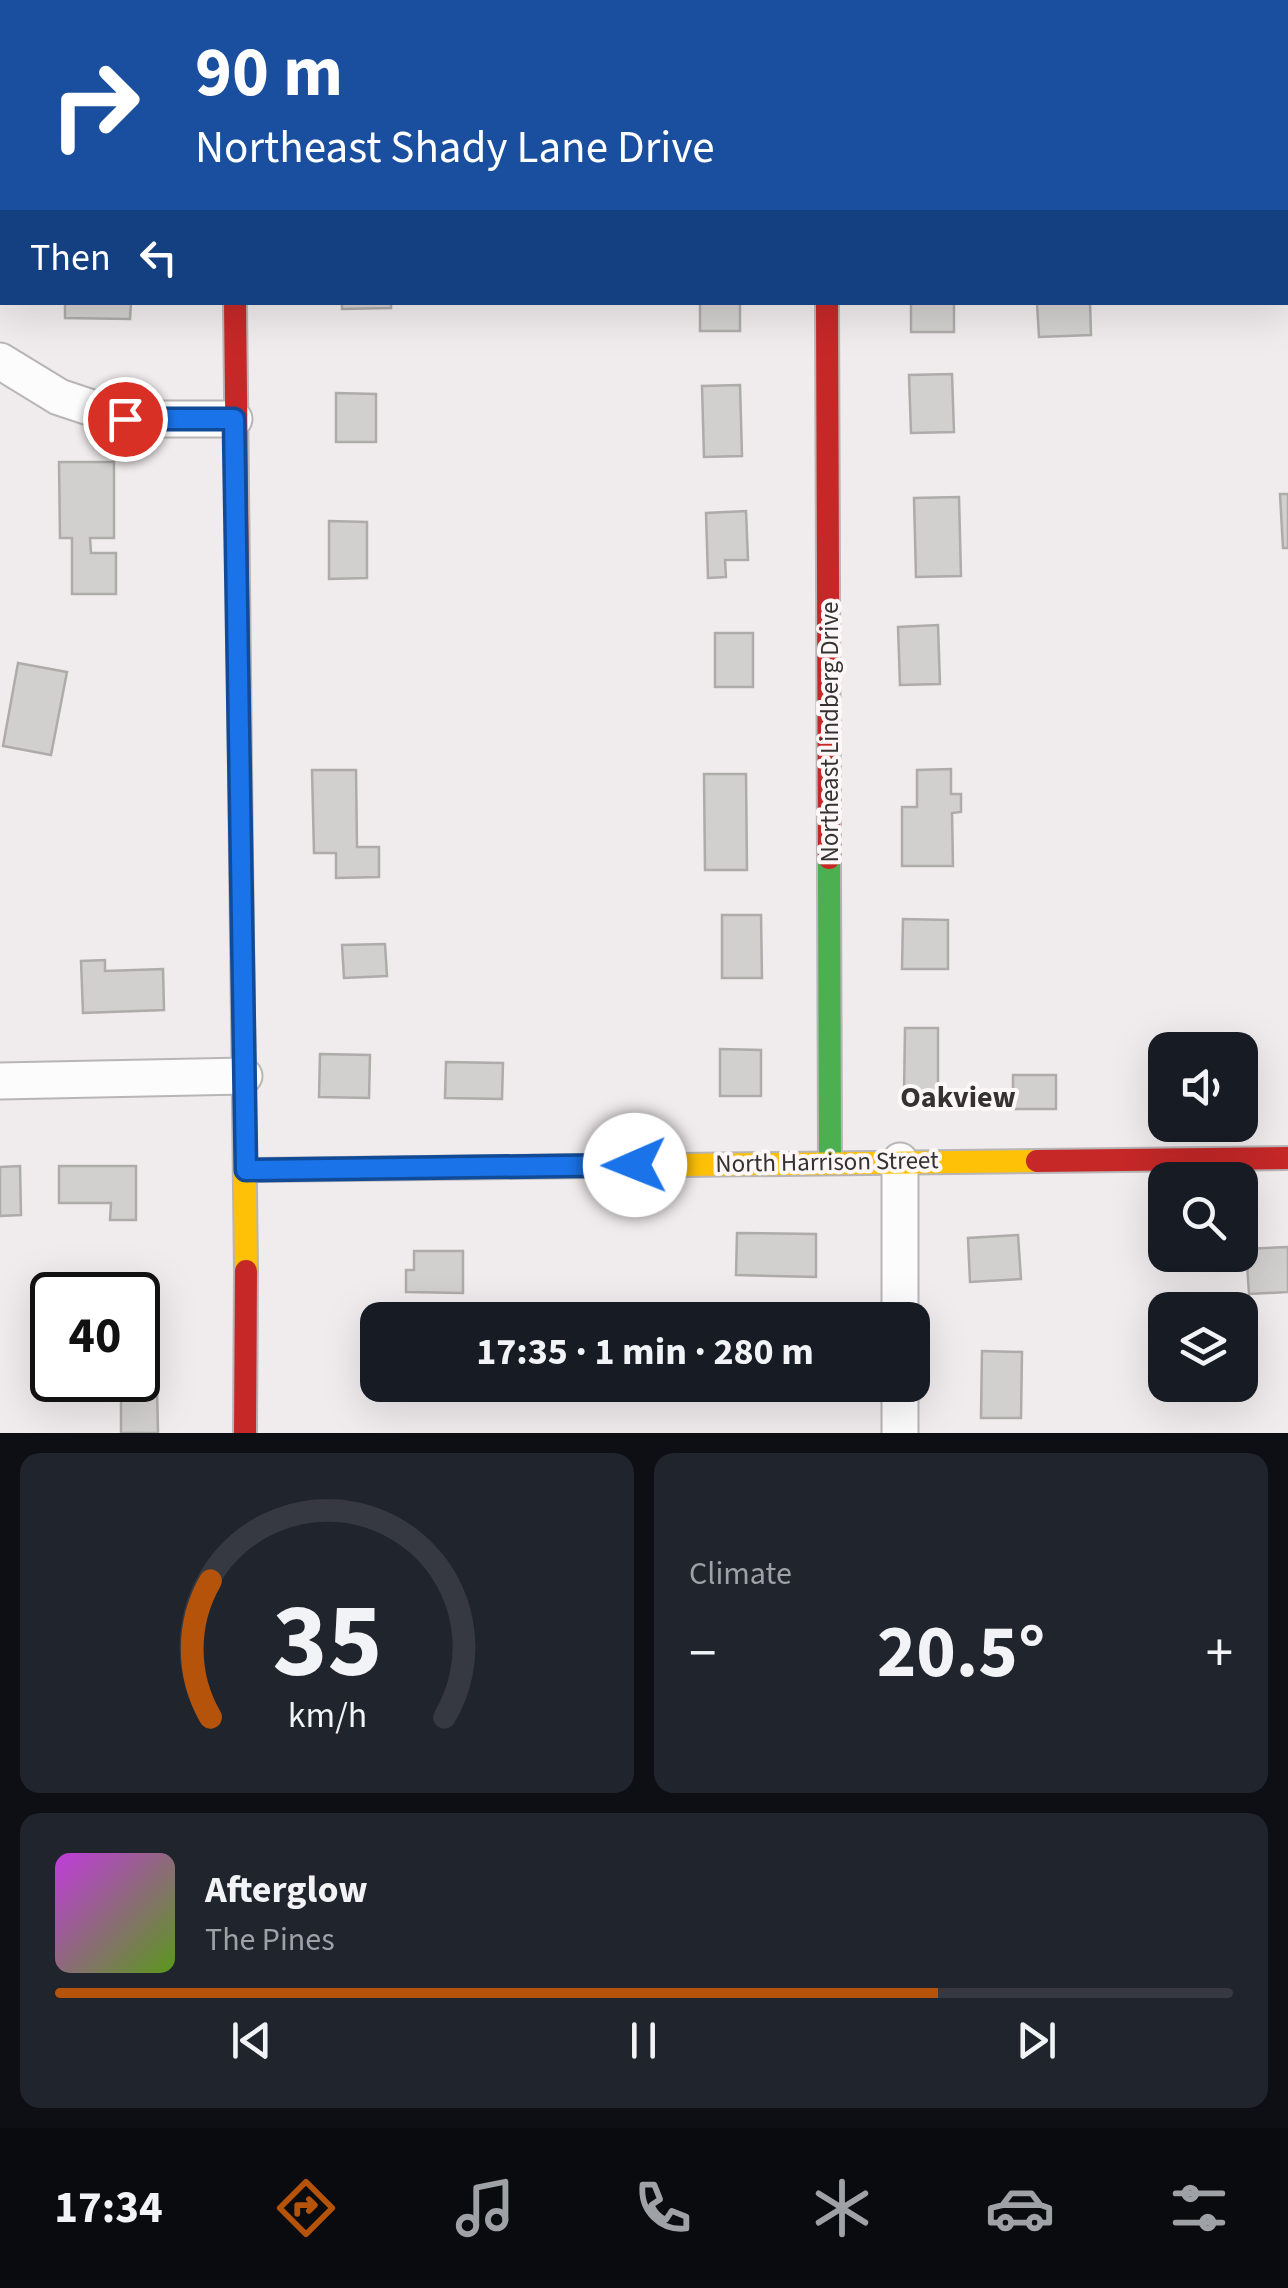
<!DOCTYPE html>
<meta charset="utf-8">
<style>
body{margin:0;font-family:"Source Sans 3",sans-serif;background:#20242c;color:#f1f3f6;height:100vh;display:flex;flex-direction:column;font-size:38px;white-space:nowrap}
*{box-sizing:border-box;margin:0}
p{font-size:32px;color:#9ea1a6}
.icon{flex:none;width:55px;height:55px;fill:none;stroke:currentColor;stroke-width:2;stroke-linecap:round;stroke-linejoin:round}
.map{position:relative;height:1433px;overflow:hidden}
.side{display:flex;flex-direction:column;gap:20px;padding:20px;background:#0d0f14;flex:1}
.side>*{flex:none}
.top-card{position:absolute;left:0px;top:0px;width:1290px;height:305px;box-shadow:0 10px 40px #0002;background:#1a4fa0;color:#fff;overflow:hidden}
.buttons{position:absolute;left:1148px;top:1032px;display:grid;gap:20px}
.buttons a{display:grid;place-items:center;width:110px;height:110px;border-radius:20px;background:#171b24;box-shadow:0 10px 40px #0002;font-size:50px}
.speed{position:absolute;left:30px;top:1272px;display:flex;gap:20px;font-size:50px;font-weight:700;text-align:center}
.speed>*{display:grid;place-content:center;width:130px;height:130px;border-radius:50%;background:#171b24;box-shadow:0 10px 40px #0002;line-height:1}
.speed .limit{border:5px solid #111;border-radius:15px;background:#fff;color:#111}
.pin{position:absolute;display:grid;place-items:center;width:85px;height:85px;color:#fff;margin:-42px;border:5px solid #fff;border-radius:50%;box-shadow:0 2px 10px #0007}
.me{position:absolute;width:110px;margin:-55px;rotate:269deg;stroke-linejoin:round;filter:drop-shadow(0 0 8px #0008)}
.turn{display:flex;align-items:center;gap:35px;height:210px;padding:0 30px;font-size:45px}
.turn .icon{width:130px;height:130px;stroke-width:2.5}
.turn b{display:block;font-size:70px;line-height:85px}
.then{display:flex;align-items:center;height:95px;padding:0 30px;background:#0003;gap:20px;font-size:38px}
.big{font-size:75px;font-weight:700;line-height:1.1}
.side .tile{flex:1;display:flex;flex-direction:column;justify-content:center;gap:15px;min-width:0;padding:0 35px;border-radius:20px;background:#20242c}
.side .dial{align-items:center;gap:0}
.dial svg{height:260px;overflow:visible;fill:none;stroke:#363941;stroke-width:7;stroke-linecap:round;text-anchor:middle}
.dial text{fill:#f1f3f6;stroke:none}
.song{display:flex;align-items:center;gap:30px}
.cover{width:120px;height:120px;border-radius:15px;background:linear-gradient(135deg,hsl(290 70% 55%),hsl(90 70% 35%))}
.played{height:10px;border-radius:5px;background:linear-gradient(90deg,#b45309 75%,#363941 75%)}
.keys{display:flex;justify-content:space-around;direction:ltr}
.heat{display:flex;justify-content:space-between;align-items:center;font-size:55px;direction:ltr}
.side .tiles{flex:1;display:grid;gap:20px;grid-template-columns:1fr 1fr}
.tile:last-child{grid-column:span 2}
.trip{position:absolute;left:360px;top:1302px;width:570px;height:100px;border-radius:20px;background:#171b24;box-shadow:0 10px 40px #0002;font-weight:700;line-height:100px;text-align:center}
.tabs{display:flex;height:160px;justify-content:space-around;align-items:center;background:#090b0e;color:#9ea1a6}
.tabs .icon{width:70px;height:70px}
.tabs .active{color:#b45309}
.tabs b{font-size:45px;color:#f1f3f6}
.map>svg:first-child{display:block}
.building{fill:#d2cfcf;stroke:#aeabab;stroke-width:2.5}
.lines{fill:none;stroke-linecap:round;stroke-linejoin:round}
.street-casing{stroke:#b8b5b6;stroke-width:39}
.fast-casing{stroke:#b8b5b6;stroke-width:26}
.slow-casing{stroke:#b8b5b6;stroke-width:26}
.jam-casing{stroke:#b8b5b6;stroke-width:26}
.street{stroke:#fdfcfc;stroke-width:35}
.fast{stroke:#4caf50;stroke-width:22}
.slow{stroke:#ffc107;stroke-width:22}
.jam{stroke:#c62828;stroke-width:22}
.route-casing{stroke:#114b97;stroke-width:25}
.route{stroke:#1a73e8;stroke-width:18}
.labels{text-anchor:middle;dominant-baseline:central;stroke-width:8;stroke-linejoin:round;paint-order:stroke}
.street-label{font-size:25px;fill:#353232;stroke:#fef7f8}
.quarter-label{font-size:30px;font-weight:bold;fill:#353232;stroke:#fef7f8}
</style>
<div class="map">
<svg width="1288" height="1433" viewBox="0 0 1288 1433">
<rect width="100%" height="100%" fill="#f0ebec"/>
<path class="building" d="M328,0H376V2H328Z
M905,0H947V2H905Z
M65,302H131L130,319L65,318Z
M342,302H391V308L342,309Z
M700,302H740V331H700Z
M911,302H954V332H911Z
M1090,302L1091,335L1039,337L1037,303Z
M952,374L954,432L911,433L909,375Z
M740,385L742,456L704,457L702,386Z
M336,393L376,394V442H336Z
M59,462H114V538H90L91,553H116V594H72V538H60Z
M1280,494H1288V548H1283Z
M959,497L961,576L916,577L914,498Z
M746,511L748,560H725L726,577L708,578L706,513Z
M329,521L367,522V578L329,579Z
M938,625L940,684L900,685L898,627Z
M715,633H753V687H715Z
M18,663L67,672L51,755L3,746Z
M951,769V794H961V812L952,813L953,866H902V807H917V770Z
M312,770H356L357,847H379V877L336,878V853H314Z
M704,774H746L747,870H705Z
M722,915H761L762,978H722Z
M903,919L948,920V969H902Z
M385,944L387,976L344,978L342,945Z
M105,960V971L163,969L164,1010L83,1013L81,961Z
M905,1028H938V1096L904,1095Z
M1181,1035L1221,1036V1050H1181Z
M720,1049L761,1050V1096H720Z
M320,1054L370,1055L369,1098L319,1097Z
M446,1062L503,1063L502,1099L445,1098Z
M1151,1065H1165V1109L1151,1108Z
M1013,1075H1056V1109H1013Z
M20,1166L21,1215L0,1216V1167Z
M59,1166H136V1220H110L111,1203H59Z
M737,1233L816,1234V1277L736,1275Z
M1018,1235L1021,1279L970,1282L968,1238Z
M1288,1247V1292L1249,1294L1246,1249Z
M414,1251H463V1293L406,1292V1270H414Z
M116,1277H151V1320H138V1295H116Z
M982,1351L1022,1352L1021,1418H981Z
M768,1385H817V1397L768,1398Z
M157,1388L158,1433H121V1389Z"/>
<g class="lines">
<defs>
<path id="street" d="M825,0V2
M0,361L59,397L125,419H234
M0,1081L244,1076
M900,1161V1320
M900,1385V1433"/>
<path id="fast" d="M829,858L830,1162"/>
<path id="slow" d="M238,0V2
M241,857L246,1271
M246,1170L1037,1161"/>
<path id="jam" d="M235,302L241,857
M827,302L829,858
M1037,1161L1288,1158
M245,1433L246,1271"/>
</defs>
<use href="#street" class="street-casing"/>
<use href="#fast" class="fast-casing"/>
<use href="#slow" class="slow-casing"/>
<use href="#jam" class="jam-casing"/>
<use href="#street" class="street"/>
<use href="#fast" class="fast"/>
<use href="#slow" class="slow"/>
<use href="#jam" class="jam"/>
</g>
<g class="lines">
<defs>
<path id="route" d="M125,419H234L246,1170L635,1165"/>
</defs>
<use href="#route" class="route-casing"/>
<use href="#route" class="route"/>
</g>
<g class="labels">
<g class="street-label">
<text transform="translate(830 732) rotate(-90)">Northeast Lindberg Drive</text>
<text transform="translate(827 1162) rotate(-1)">North Harrison Street</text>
</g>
<g class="quarter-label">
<text x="958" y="1097">Oakview</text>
</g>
</g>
</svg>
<div class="buttons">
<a><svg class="icon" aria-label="sound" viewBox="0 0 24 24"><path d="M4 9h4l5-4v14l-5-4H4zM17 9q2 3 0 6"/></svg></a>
<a><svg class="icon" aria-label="search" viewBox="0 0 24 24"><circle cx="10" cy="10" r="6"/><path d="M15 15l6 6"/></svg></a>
<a><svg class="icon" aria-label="layers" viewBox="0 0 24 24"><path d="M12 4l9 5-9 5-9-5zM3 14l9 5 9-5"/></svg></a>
</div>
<div class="speed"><div class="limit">40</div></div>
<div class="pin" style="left:125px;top:419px;background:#d93025"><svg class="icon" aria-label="arrive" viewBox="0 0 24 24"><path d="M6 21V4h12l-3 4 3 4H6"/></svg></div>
<svg class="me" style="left:635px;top:1165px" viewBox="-20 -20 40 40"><circle r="19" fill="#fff"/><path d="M0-13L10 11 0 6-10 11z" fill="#1a73e8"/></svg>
<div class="trip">17:35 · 1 min · 280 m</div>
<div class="top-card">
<div class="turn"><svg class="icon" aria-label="right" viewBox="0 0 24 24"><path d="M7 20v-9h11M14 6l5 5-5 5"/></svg><div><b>90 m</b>Northeast Shady Lane Drive</div></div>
<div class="then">Then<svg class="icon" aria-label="left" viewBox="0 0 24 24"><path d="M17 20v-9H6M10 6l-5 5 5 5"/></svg></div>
</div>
</div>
<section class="side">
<div class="tiles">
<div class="tile dial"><svg viewBox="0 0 100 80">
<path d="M14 69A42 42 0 1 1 86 69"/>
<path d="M14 69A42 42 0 0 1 14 27" stroke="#b45309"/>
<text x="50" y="56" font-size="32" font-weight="700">35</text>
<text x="50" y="72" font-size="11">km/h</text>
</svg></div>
<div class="tile"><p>Climate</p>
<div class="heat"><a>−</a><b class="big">20.5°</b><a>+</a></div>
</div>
<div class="tile">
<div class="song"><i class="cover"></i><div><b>Afterglow</b><p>The Pines</p></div></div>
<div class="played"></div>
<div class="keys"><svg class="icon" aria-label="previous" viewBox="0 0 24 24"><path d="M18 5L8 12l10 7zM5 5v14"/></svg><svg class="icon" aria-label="pause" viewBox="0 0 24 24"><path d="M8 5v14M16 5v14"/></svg><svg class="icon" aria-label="next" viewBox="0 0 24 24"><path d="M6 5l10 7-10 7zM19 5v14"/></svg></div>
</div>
</div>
</section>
<nav class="tabs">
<b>17:34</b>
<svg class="icon active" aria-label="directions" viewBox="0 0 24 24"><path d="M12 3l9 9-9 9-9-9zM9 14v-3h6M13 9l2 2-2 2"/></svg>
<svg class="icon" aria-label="music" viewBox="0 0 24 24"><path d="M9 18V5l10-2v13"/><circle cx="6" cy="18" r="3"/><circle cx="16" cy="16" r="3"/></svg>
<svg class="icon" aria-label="phone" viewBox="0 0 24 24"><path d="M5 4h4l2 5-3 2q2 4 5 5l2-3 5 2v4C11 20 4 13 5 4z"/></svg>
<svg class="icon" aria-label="climate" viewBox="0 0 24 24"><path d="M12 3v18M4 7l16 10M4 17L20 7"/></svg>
<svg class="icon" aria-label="car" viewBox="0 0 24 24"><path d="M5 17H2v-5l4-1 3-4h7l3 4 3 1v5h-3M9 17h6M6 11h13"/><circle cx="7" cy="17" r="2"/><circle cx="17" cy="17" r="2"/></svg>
<svg class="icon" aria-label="filters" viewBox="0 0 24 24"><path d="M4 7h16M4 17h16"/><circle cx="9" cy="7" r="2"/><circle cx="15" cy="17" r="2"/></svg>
</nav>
